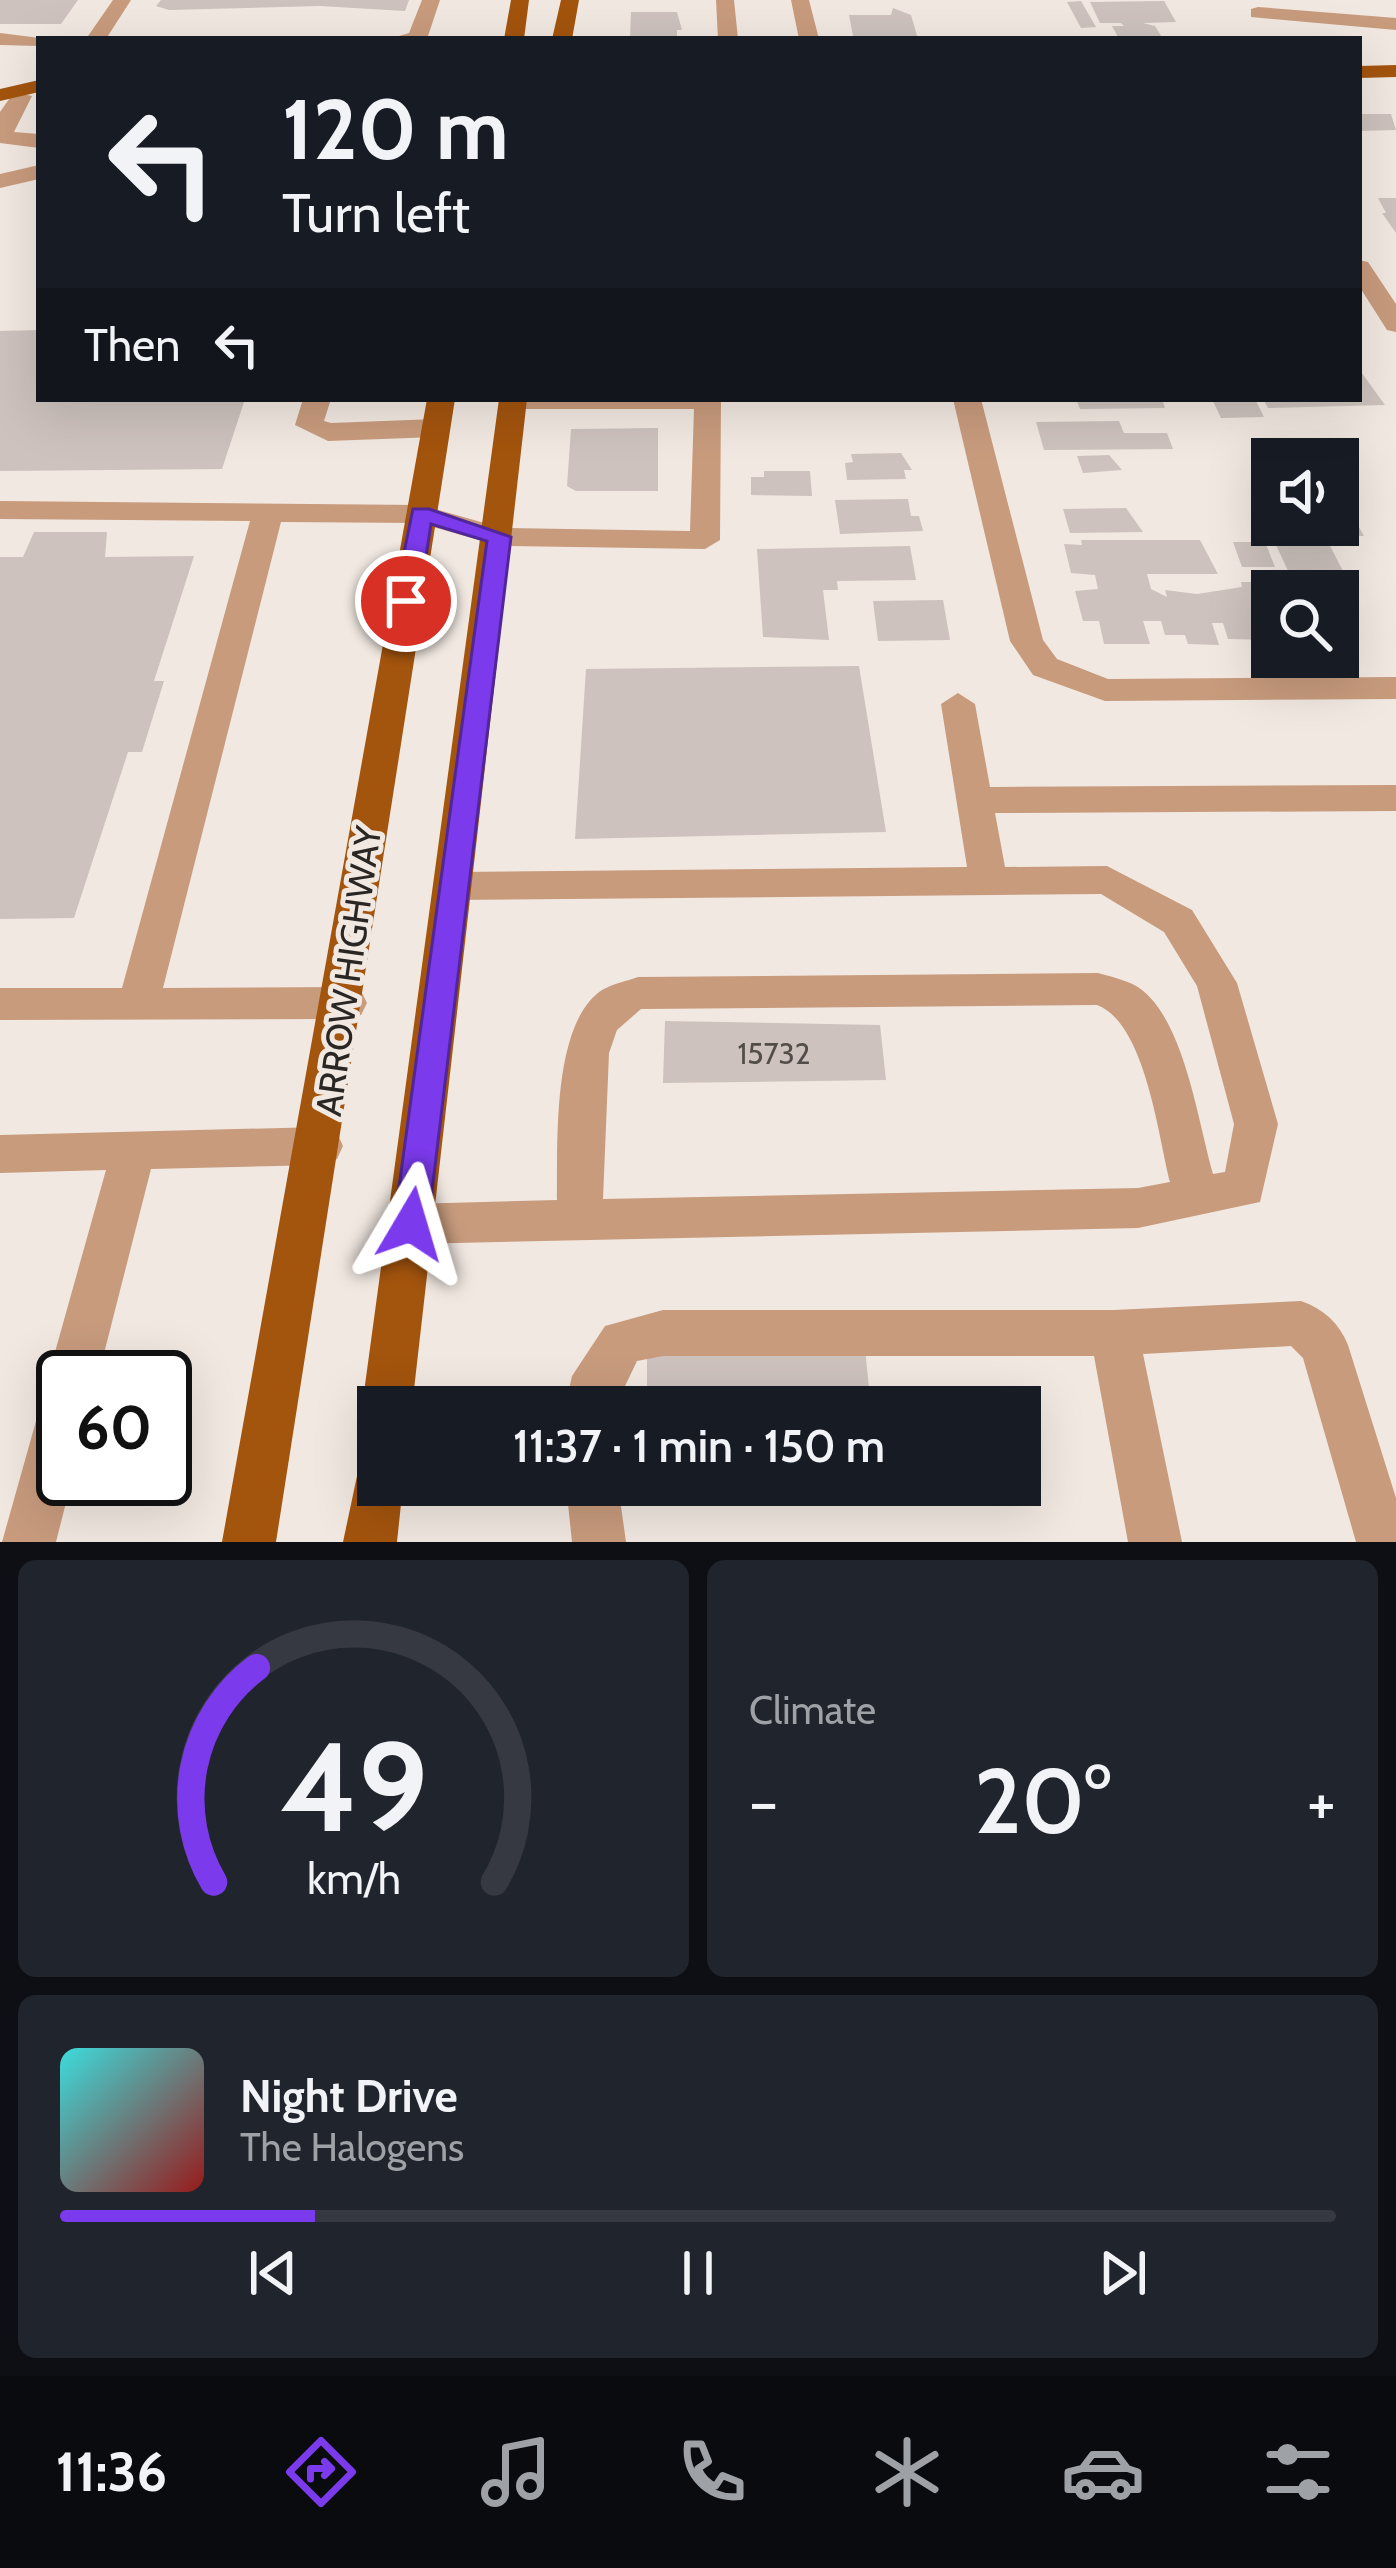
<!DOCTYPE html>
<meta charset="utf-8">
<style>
body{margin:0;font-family:Cabin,sans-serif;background:#20242c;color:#f1f3f6;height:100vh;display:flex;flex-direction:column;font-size:45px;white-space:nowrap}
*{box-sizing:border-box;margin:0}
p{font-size:39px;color:#9ea1a6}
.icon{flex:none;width:66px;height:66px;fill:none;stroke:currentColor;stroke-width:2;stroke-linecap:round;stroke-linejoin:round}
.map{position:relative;height:1542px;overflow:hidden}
.panel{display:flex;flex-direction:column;gap:18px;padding:18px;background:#0d0f14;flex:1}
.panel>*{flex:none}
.guide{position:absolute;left:36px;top:36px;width:1326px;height:366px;border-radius:0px;box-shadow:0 12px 48px #0002;background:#171b24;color:#f1f3f6;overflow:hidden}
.fabs{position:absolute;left:1251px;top:438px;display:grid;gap:24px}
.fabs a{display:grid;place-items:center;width:108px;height:108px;border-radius:0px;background:#171b24;box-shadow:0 12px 48px #0002;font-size:60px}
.speed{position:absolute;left:36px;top:1350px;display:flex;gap:24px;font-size:60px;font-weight:700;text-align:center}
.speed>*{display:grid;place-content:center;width:156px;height:156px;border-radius:50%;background:#171b24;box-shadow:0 12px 48px #0002;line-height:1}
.speed .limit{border:6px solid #111;border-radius:18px;background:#fff;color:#111}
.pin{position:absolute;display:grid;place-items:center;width:102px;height:102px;color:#fff;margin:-51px;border:6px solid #fff;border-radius:50%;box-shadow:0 3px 12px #0007}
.me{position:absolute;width:132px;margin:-66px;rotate:7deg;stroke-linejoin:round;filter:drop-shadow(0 0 9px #0008)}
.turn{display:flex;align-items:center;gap:42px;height:252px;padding:0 48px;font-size:54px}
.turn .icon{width:156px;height:156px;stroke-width:2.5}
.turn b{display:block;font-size:84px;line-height:102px}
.then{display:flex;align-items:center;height:114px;padding:0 48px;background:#0003;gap:24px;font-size:45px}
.big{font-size:90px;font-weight:600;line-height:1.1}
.panel .tile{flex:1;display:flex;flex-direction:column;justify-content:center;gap:18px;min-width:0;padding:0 42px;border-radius:18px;background:#20242c}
.panel .dial{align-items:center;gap:0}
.dial svg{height:312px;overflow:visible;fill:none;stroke:#363941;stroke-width:7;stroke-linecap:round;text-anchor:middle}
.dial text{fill:#f1f3f6;stroke:none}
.song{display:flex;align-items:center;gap:36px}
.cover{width:144px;height:144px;border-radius:18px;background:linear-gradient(135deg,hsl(180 70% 55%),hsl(0 70% 35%))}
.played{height:12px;border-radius:6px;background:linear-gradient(90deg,#7c3aed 20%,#363941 20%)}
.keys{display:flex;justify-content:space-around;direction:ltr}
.heat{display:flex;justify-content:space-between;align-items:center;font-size:66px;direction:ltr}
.panel .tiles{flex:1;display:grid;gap:18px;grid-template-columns:1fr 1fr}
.tile:last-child{grid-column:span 2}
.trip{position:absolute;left:357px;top:1386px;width:684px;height:120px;border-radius:0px;background:#171b24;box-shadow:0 12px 48px #0002;font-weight:600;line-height:120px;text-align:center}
.tab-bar{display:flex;height:192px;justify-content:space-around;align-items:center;background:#090b0e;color:#9ea1a6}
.tab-bar .icon{width:84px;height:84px}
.tab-bar .active{color:#7c3aed}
.tab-bar b{font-size:54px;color:#f1f3f6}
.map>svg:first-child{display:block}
.building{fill:#cdc2bd}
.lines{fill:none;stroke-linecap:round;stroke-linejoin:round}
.minor{fill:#c89b7d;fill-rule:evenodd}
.major{fill:#a3540d;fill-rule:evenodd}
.route{fill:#7c3aed;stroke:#51269a;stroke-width:3}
.labels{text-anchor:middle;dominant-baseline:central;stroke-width:10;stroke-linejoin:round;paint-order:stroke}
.number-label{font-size:30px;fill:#524d4a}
.street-label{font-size:36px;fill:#292623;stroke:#f1e8e1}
</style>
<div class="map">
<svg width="1396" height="1542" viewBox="0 0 1396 1542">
<rect width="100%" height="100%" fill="#f1e8e1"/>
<path class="building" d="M0,0H78L61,24H0Z
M161,0H409L405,11L320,6L169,10L156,6Z
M1081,1L1096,27L1081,28L1067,2Z
M1164,1L1176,22L1143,23L1155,26L1163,39H1119L1112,26H1124L1121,23H1100L1090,2Z
M893,8L911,15L918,39L853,36L849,15H891Z
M631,12H677L682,30H677V39H630Z
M1359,114H1391L1396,130L1359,131Z
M1378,198H1396V233L1382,213H1386Z
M39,330V399H245L222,469L0,471V331Z
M1359,369L1385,405L1268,408L1263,399H1359Z
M1076,399H1162L1165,408L1080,409Z
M1212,399H1255L1264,417L1221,418Z
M1119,421L1124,433H1167L1173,449L1044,450L1036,422Z
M658,428V491H576L567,486L571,429Z
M901,453L912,470H904L906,479L847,480L845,463L853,462L851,454Z
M1109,455L1122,470L1083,473L1077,456Z
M764,471H810L812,496L751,495V477H764Z
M1252,473H1272V527L1265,505Z
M1338,490L1364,536L1278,534L1274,525H1338Z
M908,499L911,516H919L923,531L840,534L835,500Z
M1126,508L1143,532L1070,533L1063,509Z
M34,532H107L105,557L194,556L154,681H164L142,752H128L74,918L0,919V557H23Z
M1081,540H1200L1218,574H1147L1151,589L1167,597L1165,590L1197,594L1242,587L1241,582H1256L1253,575H1283L1289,591H1272V640L1228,639L1223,623H1212L1219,645L1188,644L1185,635H1165L1161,621H1143L1150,644H1104L1099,621H1083L1075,591L1098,589L1095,575L1071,573L1064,544L1082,545Z
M1233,542H1265L1275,567H1242Z
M1328,542L1345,575L1291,577L1275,543Z
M910,546L916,580L837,581L838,590H823L829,640L763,637L757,549Z
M943,600L950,640L878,641L873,601Z
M859,666L886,832L575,839L586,669Z
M665,1021L880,1025L886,1080L663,1083Z
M647,1345L865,1349L871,1407H647Z"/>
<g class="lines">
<path class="minor" d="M113,0H131L106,39H86Z
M422,0H440L427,39H389L409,33Z
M716,0H734L738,39H718Z
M791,0H809L819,39H799Z
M1258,7L1396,18V30L1251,17V9Z
M0,33L48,39H39V46L0,45Z
M14,92L32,96L14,132L39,134V148L0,143V112Z
M39,165V179L0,188V174Z
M1359,260L1368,262L1396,304V332L1387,330L1359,286Z
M303,399H331L324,421L331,423L436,419L450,428L436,437L328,441L295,425Z
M500,399H721L720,540L705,549L500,546L419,523L281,522L163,988L346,987L361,991L367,1003L361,1015L346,1019L0,1020V988H122L250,521L0,519V501L421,505L502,528L690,531L694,409H513L503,407Z
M953,399H981L1043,640L1057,659L1108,679L1396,677V699L1105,701L1033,675L1010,641Z
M958,693L975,704L990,787L1396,785V811L995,813L1005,867L1107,866L1192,910L1237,983L1278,1124L1260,1202L1138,1228L411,1244L395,1238L388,1224L395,1210L411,1204L557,1200C558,1146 551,1024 602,990C612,984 627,981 638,977L1098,973C1112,977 1131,981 1142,990C1185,1024 1198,1122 1213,1174L1225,1172L1234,1124L1197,986L1164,932L1101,894L454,900L440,896L435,886L440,876L454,872L967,867L941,704ZM1097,1005C1145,1023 1158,1134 1170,1182L1138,1188L603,1199L609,1053L617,1030L641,1009Z
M321,1127L337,1133L343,1146L337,1159L321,1165L151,1169L98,1377H63V1479H72L56,1542H2L38,1414L45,1397L55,1393L48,1377L106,1170L0,1173V1135Z
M1301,1301C1324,1309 1339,1323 1348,1345L1396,1498V1542H1356L1303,1358L1291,1346L1143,1354L1182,1542H1128L1094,1356H663L637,1361L615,1407H565L572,1376L605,1326L663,1310H1114Z
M566,1485H618L626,1542H572Z"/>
<path class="major" d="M511,0H529L524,39H504Z
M561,0H579L572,39H552Z
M1396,65V77L1359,78V66Z
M39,80V92L0,101V89Z
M427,399H455L276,1542H222Z
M499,399H527L412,1407H378V1428L369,1424L362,1407Z
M378,1454V1485H403L397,1542H343L360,1462Z"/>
</g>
<path class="route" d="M413,509H429L511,537L428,1224L423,1235L411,1240L399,1235L394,1224L487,541L431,524L419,601L415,607H398L394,601Z"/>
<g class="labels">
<g class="number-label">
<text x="774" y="1053">15732</text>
</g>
<g class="street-label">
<text transform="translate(348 971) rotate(-82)">ARROW HIGHWAY</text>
</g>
</g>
</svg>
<div class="fabs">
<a><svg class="icon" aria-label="sound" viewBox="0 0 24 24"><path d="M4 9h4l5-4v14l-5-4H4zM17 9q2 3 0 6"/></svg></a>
<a><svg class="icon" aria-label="search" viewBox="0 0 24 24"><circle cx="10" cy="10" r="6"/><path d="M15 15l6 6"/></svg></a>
</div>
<div class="speed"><div class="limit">60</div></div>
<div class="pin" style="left:406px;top:601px;background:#d93025"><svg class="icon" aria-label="arrive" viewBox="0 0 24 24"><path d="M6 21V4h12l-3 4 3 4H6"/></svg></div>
<svg class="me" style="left:411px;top:1224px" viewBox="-20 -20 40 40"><path d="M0-17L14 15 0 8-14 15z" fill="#7c3aed" stroke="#fff" stroke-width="4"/></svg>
<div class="trip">11:37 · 1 min · 150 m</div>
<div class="guide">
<div class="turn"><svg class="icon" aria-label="left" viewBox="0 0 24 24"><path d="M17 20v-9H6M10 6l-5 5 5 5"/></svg><div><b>120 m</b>Turn left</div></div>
<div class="then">Then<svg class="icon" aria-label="left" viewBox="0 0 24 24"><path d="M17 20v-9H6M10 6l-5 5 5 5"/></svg></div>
</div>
</div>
<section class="panel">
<div class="tiles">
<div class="tile dial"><svg viewBox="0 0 100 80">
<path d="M14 69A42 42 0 1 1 86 69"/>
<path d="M14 69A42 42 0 0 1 25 14" stroke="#7c3aed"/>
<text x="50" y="56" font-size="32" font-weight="700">49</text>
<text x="50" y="72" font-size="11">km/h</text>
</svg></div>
<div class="tile"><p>Climate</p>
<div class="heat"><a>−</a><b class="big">20°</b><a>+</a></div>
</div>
<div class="tile">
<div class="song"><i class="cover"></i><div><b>Night Drive</b><p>The Halogens</p></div></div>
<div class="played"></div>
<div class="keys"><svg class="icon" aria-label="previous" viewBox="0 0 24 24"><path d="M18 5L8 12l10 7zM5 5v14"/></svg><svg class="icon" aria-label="pause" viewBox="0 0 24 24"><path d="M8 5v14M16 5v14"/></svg><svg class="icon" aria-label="next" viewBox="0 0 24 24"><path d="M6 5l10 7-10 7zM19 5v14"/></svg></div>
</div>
</div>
</section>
<nav class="tab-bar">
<b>11:36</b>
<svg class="icon active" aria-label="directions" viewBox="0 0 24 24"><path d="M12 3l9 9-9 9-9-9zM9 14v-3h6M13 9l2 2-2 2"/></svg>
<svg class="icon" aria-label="music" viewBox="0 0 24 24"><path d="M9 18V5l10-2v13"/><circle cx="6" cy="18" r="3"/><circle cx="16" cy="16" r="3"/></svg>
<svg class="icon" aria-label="phone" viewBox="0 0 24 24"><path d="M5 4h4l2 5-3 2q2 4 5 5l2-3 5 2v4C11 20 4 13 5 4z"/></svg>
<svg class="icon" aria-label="climate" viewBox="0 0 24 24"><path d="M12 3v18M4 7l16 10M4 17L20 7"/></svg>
<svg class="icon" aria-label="car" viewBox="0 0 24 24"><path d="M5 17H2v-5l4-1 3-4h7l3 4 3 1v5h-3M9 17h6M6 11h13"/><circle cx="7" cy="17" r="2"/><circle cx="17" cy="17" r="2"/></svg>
<svg class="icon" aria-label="filters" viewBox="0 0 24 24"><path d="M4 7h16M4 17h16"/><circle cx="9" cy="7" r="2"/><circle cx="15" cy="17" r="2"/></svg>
</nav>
